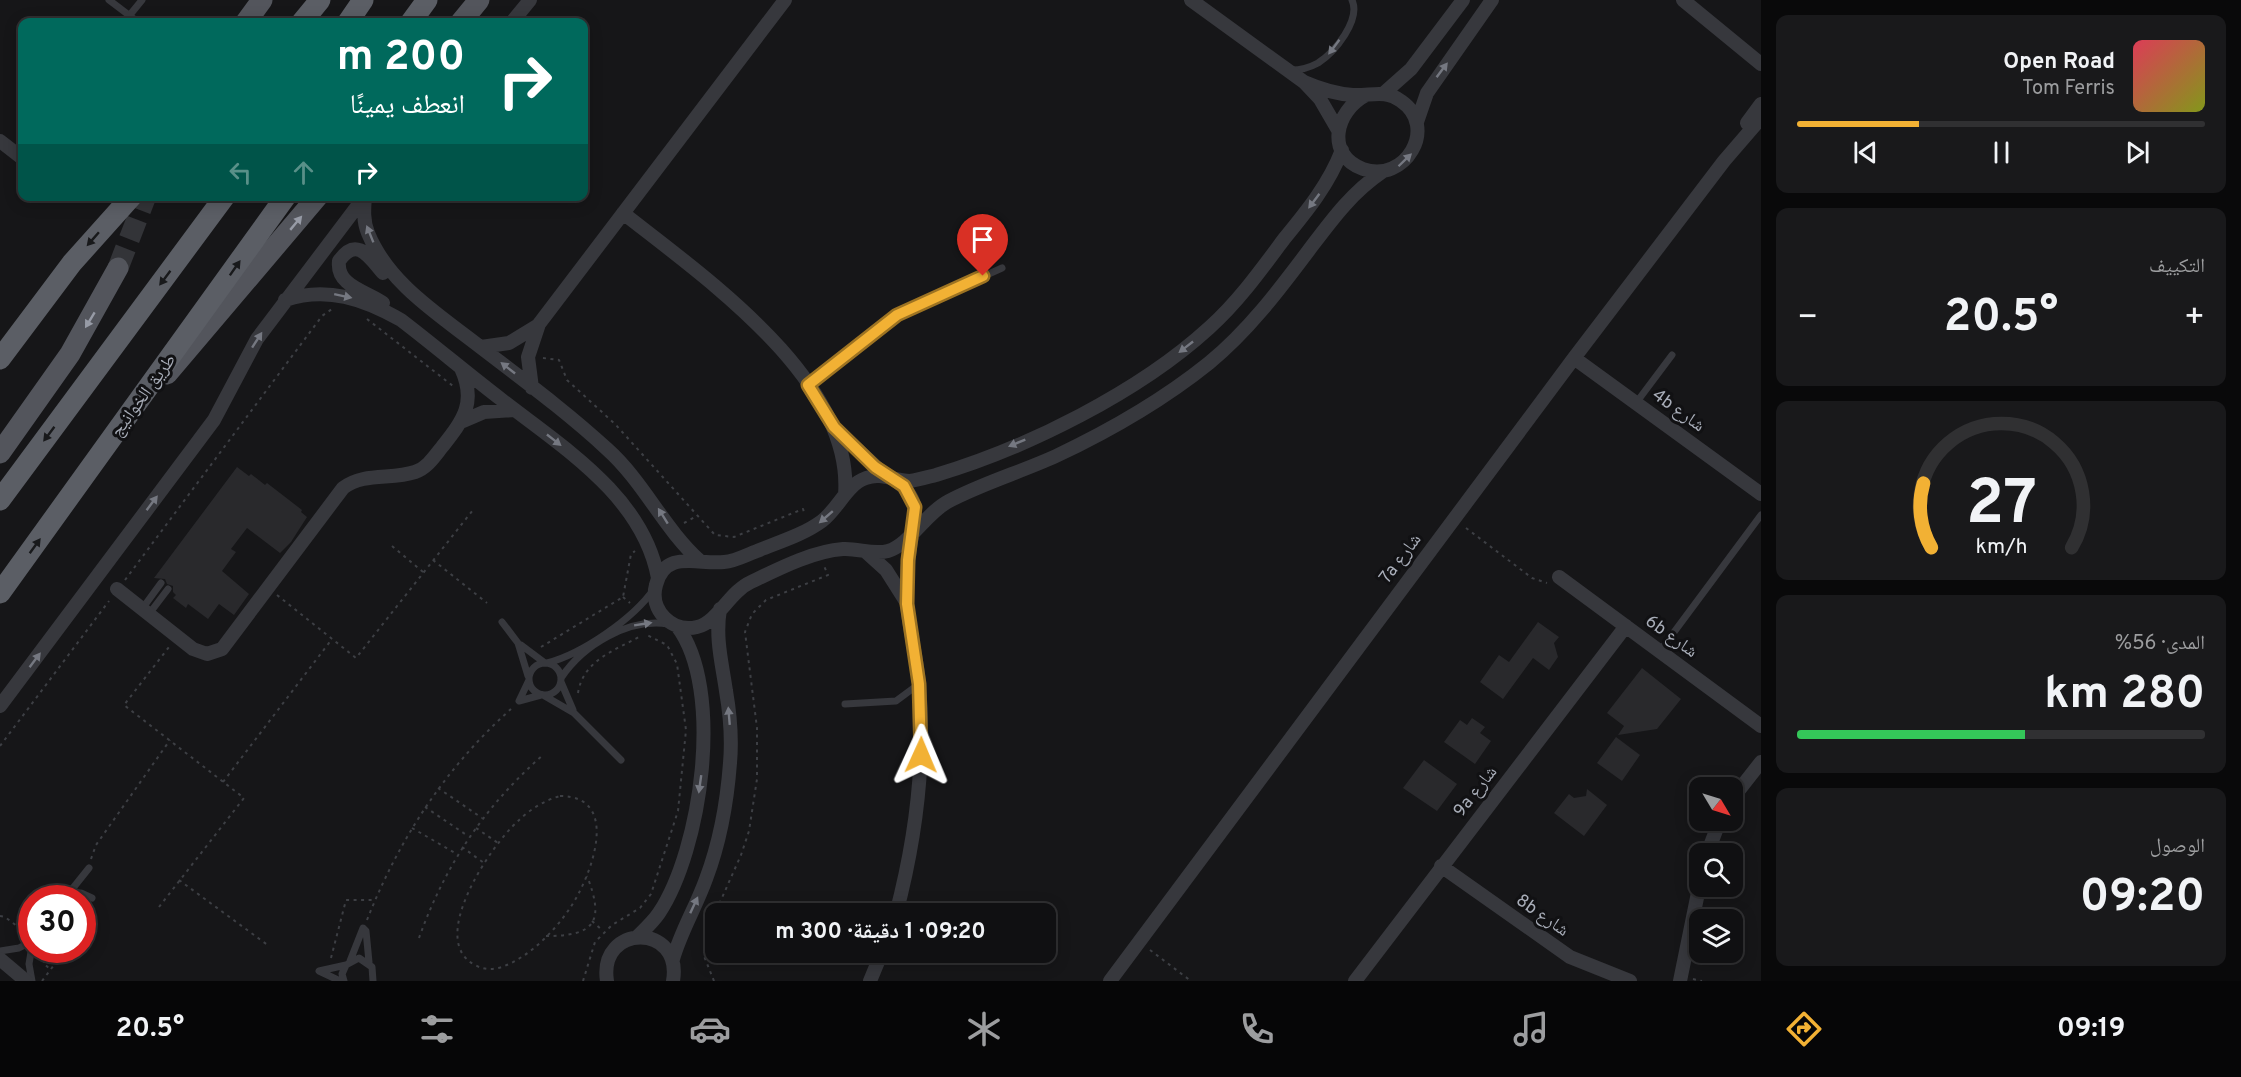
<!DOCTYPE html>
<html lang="ar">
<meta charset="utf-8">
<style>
body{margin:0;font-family:Overpass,"Noto Naskh Arabic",sans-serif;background:#19191b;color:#f1f3f6;direction:rtl;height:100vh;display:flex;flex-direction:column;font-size:22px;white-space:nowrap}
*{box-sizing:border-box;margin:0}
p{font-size:20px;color:#9c9d9f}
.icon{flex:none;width:33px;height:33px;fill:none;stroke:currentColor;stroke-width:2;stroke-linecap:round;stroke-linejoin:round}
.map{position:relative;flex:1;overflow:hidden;direction:ltr}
.side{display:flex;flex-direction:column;gap:15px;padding:15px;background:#09090a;width:480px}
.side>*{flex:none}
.guide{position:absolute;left:18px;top:18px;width:570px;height:183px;border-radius:12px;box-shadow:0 3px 15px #0003,0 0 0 2px #303032;direction:rtl;background:#00695c;color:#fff;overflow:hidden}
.needle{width:39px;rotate:128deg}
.fabs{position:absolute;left:1689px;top:777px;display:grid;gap:12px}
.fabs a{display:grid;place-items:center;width:54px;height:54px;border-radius:12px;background:#101012;box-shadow:0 3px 15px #0003,0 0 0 2px #303032;font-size:30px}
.speed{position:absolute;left:18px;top:885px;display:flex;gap:12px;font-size:30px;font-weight:700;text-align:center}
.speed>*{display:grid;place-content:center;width:78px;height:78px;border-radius:50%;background:#101012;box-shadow:0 3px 15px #0003,0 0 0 2px #303032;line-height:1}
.speed .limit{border:9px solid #d22;background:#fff;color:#111}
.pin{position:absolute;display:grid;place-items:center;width:51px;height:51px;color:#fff;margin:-62px -26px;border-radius:50% 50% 50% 0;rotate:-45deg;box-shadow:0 0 6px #0007}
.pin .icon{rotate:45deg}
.me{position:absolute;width:66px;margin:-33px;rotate:1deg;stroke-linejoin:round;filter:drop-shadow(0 0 4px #0008)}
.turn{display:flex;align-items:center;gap:21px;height:126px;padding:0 24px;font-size:27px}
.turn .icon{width:78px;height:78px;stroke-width:2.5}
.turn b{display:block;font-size:42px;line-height:51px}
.lanes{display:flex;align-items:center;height:57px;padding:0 24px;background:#0003;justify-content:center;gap:30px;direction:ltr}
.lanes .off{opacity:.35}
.big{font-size:45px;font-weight:700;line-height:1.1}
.side .card{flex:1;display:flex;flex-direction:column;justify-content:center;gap:9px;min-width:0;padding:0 21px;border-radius:12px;background:#19191b}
.side .dial{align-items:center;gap:0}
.dial svg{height:156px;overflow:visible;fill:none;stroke:#303032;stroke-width:7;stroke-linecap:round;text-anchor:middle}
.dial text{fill:#f1f3f6;stroke:none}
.song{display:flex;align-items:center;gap:18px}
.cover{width:72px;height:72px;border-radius:9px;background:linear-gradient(135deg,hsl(350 70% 55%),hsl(70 70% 35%))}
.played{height:6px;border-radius:3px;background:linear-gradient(90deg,#f2b134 30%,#303032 30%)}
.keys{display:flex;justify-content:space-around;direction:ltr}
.heat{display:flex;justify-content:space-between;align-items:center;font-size:33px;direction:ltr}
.charge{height:9px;border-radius:4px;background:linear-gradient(90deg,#34c759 56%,#303032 0)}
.trip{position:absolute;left:705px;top:903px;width:351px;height:60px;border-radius:12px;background:#101012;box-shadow:0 3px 15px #0003,0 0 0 2px #303032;font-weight:700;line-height:60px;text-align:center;direction:rtl}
.dock{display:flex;height:96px;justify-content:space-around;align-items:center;background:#060607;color:#9c9d9f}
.dock .icon{width:42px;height:42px}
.dock .active{color:#f2b134}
.dock b{font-size:27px;color:#f1f3f6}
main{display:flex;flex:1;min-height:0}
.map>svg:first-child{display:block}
.building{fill:#29292c}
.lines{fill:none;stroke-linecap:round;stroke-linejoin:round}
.primary-tunnel{stroke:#333438;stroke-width:21;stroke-dasharray:21 10;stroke-linecap:butt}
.path{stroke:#3d3f44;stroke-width:2;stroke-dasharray:3 4.5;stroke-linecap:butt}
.service{stroke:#37383d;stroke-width:7}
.minor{stroke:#37383d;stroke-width:14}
.primary{stroke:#53555c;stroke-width:21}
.trunk{stroke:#5b5e65;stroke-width:21}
.oneway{fill:#757881}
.oneway2{fill:#979ba6}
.oneway3{fill:#18191b}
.route-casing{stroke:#9d7322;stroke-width:15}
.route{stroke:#f2b134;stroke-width:10}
.labels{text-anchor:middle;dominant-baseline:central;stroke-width:6;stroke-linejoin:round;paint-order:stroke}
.street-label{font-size:18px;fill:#a8adb8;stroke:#111113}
</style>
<main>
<section class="side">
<div class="card">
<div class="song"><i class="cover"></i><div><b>Open Road</b><p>Tom Ferris</p></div></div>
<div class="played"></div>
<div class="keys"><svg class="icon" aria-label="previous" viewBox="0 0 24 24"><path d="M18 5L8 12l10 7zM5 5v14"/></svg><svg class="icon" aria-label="pause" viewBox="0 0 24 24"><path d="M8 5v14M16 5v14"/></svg><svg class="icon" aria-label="next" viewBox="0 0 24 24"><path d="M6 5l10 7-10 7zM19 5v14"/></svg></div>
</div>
<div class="card"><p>التكييف</p>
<div class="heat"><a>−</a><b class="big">20.5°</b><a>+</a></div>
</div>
<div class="card dial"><svg viewBox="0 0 100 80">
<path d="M14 69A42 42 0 1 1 86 69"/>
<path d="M14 69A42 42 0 0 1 10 36" stroke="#f2b134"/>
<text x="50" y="56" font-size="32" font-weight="700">27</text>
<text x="50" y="72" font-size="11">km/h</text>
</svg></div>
<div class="card"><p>المدى · 56%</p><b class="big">280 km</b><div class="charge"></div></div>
<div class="card"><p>الوصول</p><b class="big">09:20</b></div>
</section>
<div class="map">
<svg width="1761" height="981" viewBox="0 0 1761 981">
<rect width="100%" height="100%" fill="#161618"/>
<path class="building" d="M237,467L249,476L251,474L265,485L267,483L302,510L301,512L307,517L291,542L280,553L247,528L231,549L236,552L222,571L249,594L234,615L219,604L208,619L188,604L186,608L173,598L176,595L173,592V586L167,584L165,579L154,578Z
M1538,622L1559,637L1554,643L1558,657L1549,670L1533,658L1503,699L1480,682L1499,655L1509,662Z
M1642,668L1681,699L1657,729L1618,735L1624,726L1607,713Z
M1472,718L1485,727L1480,733L1491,741L1475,764L1444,742L1460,720L1467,725Z
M1616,737L1640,755L1622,781L1597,763Z
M1424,760L1457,784L1437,811L1403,788Z
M1587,789L1607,805L1584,836L1554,813L1569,794L1574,798L1586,796Z"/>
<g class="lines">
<path class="primary-tunnel" d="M118,268L146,196"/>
<path class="path" d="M367,319L453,386
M543,358L559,360L567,380L615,424L715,535L734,537L803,509L805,515
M684,523L695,517
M1466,528L1532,578L1547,583
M392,546L423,572
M433,560L487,603
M125,580L322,316L332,309
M277,595L356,658L473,510
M623,597L630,603
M541,647L623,597L631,554L635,551
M578,693C583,661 613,651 639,637
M0,746L109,601
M223,782L332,639
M438,788L482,818
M560,796C623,796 590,879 570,908C554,932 529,957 502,967C493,970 484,970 475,965C426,940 492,844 518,821C529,810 545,800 560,796Z
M425,807L468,836
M412,828L457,854
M476,828L498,843
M462,847L484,863
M91,859L96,845L170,740
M179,880L269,946
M159,907L244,798L124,705L169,647
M0,916L5,917L25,932
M367,920C399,839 446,767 511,709
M592,921L603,931
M546,936C595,936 605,922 587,876
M419,938C445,865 485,806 543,755
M46,950L51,953L43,963L49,968
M1150,950L1191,981
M331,958L346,900H374
M1693,979L1702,981
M42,981L60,957
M583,981L595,942L612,925L640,908L651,894L678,811L686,730L677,664L667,645L647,635
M714,981L704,956L705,936L741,855L749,831L757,779V728L745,632L752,614L766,600L828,575L824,566"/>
<path class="service" d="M109,0L138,22
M129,16L142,0
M1291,70C1300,70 1309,68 1318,63C1335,52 1361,20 1352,0
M808,385L897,315L1002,268
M1636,403L1672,355
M142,609L161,583
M149,614L168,589
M502,622L518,643L528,676
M521,645L545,663
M1660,651L1761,515
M547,663C582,654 633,619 654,589
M529 679a16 16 0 1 1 32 0a16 16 0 1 1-32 0Z
M561,678C583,645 628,618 668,624
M529,680L519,701L541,695
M561,682L573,710
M543,695L574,713L621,760
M845,704L896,701L919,684
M69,893H81L92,898
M65,898L89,868
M32,946L29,964L32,981
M0,951L19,948L32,941
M350,961L363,928L366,931L369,962
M340,981L319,971L346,965
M344,981L342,974L346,965L359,958L372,967L373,981"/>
<path class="minor" d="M1191,0L1304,82L1320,99L1338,130
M1683,0L1761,64
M512,22L530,0
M1304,82C1320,89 1336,94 1353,95C1371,96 1385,89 1401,101C1439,127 1405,184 1363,169C1325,155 1335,111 1366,95
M1384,93L1411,69L1463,0
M1417,122L1427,93L1492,0
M1747,123L1761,104
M0,141L22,158
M1342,150C1329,184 1307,211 1284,239C1261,270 1238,302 1209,328C1139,392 1027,448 936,475C928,477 918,480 910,481C894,481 881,472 866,478C846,485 839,508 822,521C803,535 779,542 757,551C746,555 736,561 724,562C698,565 665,549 656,585C649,610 672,633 697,627C718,622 729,592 751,582C778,569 813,551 843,549C858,548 873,555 888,551C909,545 926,513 949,501C983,483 1021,472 1056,456C1109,431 1163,400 1209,363C1248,331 1279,290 1309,250C1331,221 1351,193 1382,172
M365,196C364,209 363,221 368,233C388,283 438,314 479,346C522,379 567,412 607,449C644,482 664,529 700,561
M623,213C704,277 854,380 845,495
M383,273C370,258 357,235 339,261C336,286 366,291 383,303
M285,300C327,286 364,299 401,320C435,346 468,374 502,400C562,447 643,496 658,578
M481,347L509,343L537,326
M1574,358L1761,494
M532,388L528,357L539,324L785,0
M463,421L484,412L515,410
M838,431L886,476
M895,480C924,501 914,518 910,548C907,566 906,585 907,603C909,630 917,657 919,684C926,762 916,838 896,914
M865,551L886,570L905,600
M1559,577L1761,726
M117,589L193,649L207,654L222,649L343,488C364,472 391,480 415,472C427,468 434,457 442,447C463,420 477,403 461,368
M0,706L214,420L257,339L365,196
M1732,799L1761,762
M1707,854L1720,820
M1441,866L1570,957L1630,981
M637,937C645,929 653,922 659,913C701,850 725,689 677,626
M0,959L26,981
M673,959C681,931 696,907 706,879C720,842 727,803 730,763C732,740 730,714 726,691C722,663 715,638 720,609
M607,981C598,923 683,923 673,981
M870,981L882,952
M1110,981L1574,358L1724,161L1761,118
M1355,981L1626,626
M1680,981L1700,883"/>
<path class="primary" d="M246,22L262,0
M461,22L479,0
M167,374L318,196
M0,453L70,354L118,268"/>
<path class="trunk" d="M302,22L320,0
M348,22L363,0
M411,22L427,0
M0,359L72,263L132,196
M0,500L225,196
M0,593L286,196"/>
</g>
<defs><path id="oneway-solid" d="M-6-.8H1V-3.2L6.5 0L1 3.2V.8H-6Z" transform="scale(1.5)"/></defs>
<g class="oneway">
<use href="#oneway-solid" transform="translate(1334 47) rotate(127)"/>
<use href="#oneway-solid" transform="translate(1442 70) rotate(-53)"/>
<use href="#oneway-solid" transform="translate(1405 160) rotate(-44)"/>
<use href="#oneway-solid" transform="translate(1314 201) rotate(127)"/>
<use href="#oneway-solid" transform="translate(370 234) rotate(-112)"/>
<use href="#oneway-solid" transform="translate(343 296) rotate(12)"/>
<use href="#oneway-solid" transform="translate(257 340) rotate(-57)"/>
<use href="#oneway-solid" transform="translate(1186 347) rotate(142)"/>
<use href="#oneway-solid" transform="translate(508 368) rotate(-142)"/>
<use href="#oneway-solid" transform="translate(554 440) rotate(38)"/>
<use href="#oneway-solid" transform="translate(1017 443) rotate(158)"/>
<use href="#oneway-solid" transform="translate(152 503) rotate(-53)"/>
<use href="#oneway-solid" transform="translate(663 516) rotate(-122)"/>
<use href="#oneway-solid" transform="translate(826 517) rotate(139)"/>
<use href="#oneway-solid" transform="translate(643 624) rotate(-9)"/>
<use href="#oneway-solid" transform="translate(35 660) rotate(-53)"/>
<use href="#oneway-solid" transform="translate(729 716) rotate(-95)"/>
<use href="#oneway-solid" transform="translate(700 784) rotate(98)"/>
<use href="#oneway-solid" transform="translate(694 905) rotate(-65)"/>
</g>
<g class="oneway2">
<use href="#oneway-solid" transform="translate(296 223) rotate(-50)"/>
<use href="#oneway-solid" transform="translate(90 320) rotate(121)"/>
</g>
<g class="oneway3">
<use href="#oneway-solid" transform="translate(93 239) rotate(131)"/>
<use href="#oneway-solid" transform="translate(235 268) rotate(-55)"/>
<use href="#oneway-solid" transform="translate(165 278) rotate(127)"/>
<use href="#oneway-solid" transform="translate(49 434) rotate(127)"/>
<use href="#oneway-solid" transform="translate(35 546) rotate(-54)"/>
</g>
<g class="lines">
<defs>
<path id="route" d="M921,755L919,684L907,604L908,560L915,507L904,486L875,467L834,427L808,385L897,315L983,276"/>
</defs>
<use href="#route" class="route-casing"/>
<use href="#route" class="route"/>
</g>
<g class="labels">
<g class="street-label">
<text transform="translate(144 396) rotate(-54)">طريق الخوانيج</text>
<text transform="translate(1678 411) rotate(36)">4b شارع</text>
<text transform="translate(1401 559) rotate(-53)">7a شارع</text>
<text transform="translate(1671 637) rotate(36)">6b شارع</text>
<text transform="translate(1476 792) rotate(-52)">9a شارع</text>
<text transform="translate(1542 916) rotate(35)">8b شارع</text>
</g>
</g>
</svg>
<div class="fabs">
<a><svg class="needle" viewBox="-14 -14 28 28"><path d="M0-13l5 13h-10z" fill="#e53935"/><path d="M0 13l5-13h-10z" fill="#9c9d9f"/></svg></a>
<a><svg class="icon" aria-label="search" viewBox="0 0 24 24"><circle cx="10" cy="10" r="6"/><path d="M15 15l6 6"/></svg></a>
<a><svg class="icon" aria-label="layers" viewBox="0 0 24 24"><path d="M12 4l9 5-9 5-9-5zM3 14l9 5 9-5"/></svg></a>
</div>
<div class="speed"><div class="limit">30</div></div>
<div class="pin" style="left:983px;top:276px;background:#d93025"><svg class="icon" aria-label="arrive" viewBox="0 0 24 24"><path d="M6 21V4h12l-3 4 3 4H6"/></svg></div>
<svg class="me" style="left:921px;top:755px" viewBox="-20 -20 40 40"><path d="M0-17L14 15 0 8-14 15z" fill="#f2b134" stroke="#fff" stroke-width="4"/></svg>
<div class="trip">09:20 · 1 دقيقة · 300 m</div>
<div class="guide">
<div class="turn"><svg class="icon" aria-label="right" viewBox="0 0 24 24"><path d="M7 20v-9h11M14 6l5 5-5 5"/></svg><div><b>200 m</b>انعطف يمينًا</div></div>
<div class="lanes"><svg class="icon off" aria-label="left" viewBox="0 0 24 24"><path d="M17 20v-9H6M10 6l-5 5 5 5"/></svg><svg class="icon off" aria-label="ahead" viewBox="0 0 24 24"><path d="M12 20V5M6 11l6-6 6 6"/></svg><svg class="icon" aria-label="right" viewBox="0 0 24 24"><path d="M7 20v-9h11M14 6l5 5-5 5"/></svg></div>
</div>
</div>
</main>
<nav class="dock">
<b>09:19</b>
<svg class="icon active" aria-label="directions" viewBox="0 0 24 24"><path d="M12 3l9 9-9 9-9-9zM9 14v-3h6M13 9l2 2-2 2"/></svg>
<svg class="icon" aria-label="music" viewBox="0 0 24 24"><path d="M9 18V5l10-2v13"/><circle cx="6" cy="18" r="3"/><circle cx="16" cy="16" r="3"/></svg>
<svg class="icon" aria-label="phone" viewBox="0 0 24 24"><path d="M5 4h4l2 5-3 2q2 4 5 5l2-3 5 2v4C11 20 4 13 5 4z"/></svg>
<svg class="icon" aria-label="climate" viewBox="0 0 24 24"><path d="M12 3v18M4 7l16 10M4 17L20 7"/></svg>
<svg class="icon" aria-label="car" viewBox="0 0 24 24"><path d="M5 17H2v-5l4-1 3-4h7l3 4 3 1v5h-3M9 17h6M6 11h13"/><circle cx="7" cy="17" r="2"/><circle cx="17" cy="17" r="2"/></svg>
<svg class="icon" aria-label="filters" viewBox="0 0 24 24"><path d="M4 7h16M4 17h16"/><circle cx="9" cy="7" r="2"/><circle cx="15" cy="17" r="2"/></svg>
<b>20.5°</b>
</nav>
